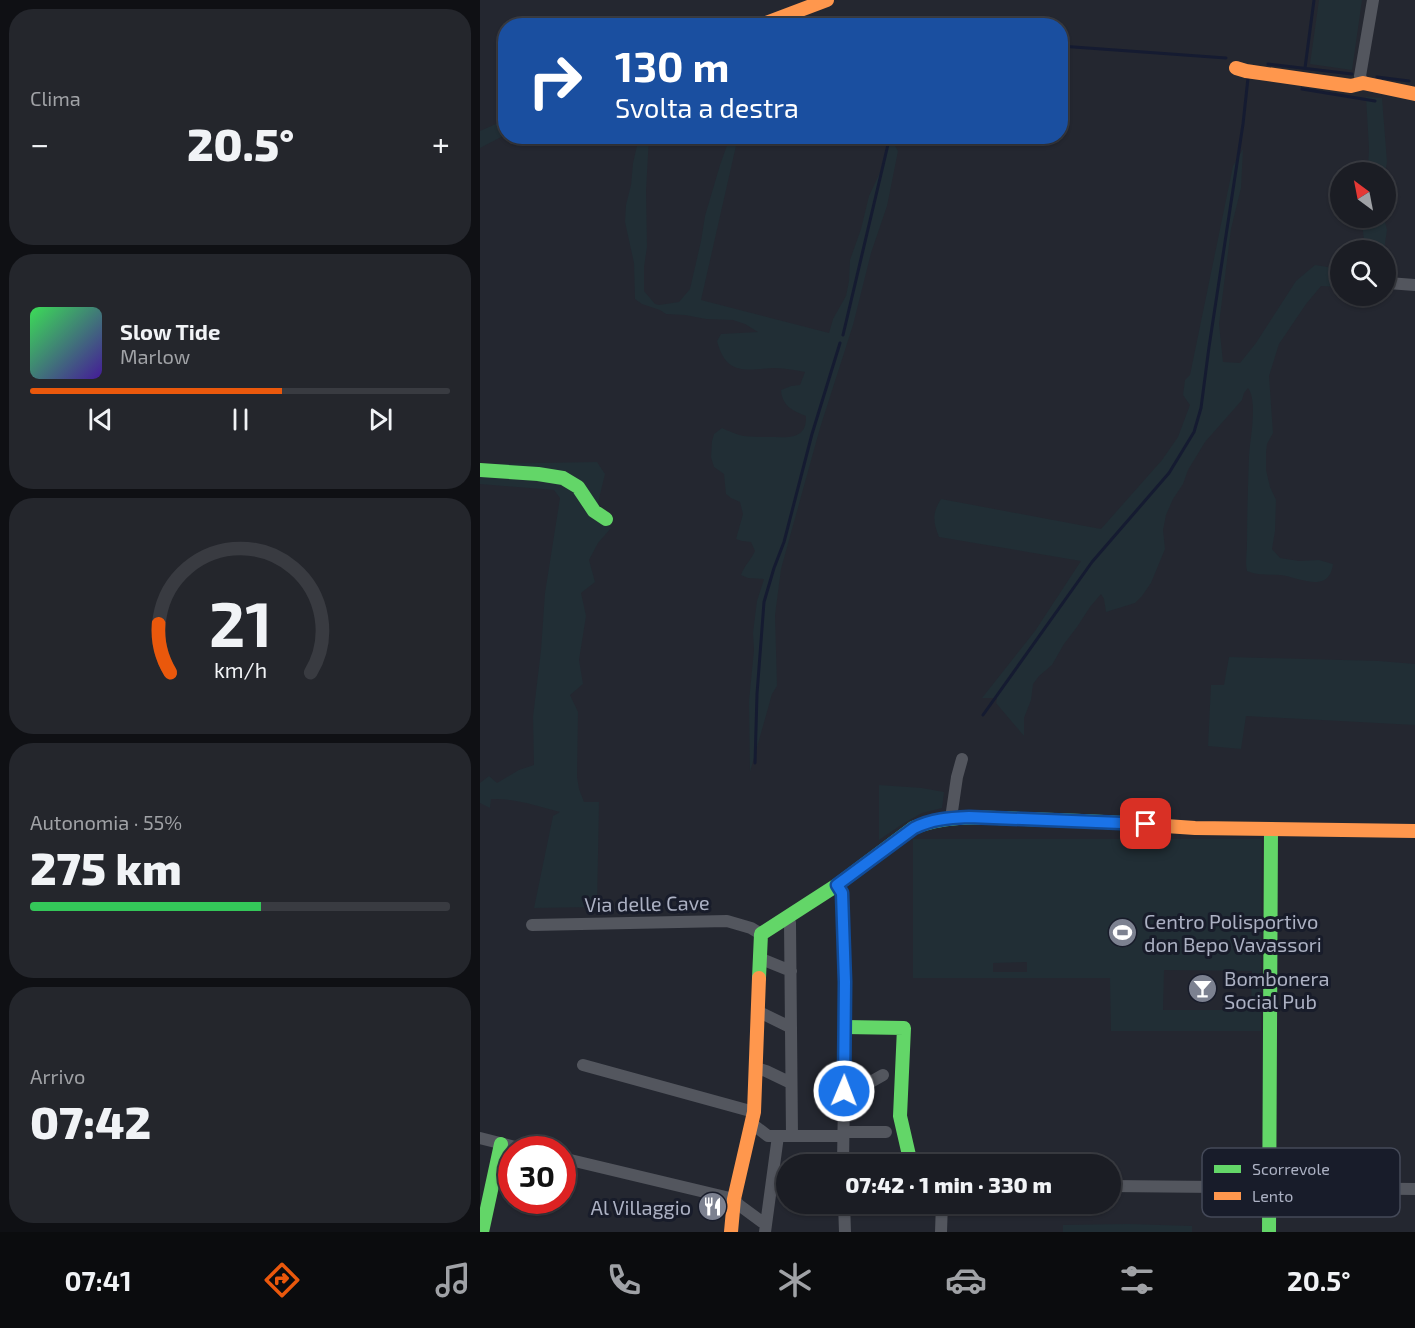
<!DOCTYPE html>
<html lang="it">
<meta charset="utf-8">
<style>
body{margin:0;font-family:"Exo 2",sans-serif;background:#24262c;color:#f1f3f6;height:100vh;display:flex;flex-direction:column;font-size:22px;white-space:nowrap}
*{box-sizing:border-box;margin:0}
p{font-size:20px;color:#a0a2a6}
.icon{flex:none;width:33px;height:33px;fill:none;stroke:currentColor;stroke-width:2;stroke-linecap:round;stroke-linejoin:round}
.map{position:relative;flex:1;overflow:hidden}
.side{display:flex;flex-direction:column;gap:9px;padding:9px;background:#0f1014;width:480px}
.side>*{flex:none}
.top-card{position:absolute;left:18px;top:18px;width:570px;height:126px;border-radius:24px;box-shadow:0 2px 4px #0004,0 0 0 2px #393b41;background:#1a4fa0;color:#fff;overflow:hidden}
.needle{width:39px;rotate:328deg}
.fabs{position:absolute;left:850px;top:162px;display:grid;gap:12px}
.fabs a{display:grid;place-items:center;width:66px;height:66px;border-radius:50%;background:#1b1d24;box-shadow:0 2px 4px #0004,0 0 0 2px #393b41;font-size:30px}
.speed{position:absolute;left:18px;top:1136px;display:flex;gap:12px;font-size:30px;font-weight:700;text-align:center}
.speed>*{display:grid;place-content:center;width:78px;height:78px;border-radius:50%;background:#1b1d24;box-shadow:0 2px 4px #0004,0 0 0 2px #393b41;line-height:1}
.speed .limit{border:9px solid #d22;background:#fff;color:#111}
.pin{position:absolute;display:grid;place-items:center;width:51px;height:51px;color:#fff;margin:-26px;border-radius:12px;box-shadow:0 3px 9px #0006}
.me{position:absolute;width:66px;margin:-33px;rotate:1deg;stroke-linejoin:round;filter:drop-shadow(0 0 4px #0008)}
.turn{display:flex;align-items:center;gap:21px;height:126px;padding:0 18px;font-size:27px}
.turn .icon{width:78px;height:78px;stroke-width:2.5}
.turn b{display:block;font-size:42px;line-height:51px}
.big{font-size:45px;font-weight:800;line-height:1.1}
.side .tile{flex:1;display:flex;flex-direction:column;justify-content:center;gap:9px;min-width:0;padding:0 21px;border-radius:24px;background:#24262c}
.side .dial{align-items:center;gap:0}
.dial svg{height:156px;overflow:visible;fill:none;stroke:#393b41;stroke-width:7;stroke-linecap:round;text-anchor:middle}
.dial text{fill:#f1f3f6;stroke:none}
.song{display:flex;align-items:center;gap:18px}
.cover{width:72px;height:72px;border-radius:9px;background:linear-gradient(135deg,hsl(130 70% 55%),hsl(260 70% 35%))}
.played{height:6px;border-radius:3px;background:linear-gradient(90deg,#ea580c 60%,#393b41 60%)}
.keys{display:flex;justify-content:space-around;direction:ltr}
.heat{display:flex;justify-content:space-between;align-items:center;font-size:33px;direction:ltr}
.charge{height:9px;border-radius:4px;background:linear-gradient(90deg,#34c759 55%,#393b41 0)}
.trip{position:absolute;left:296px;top:1154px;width:345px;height:60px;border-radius:30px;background:#1b1d24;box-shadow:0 2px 4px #0004,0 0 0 2px #393b41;font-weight:800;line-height:60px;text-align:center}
.tabs{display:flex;height:96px;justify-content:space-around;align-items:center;background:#0b0c0e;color:#a0a2a6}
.tabs .icon{width:42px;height:42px}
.tabs .on{color:#ea580c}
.tabs b{font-size:27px;color:#f1f3f6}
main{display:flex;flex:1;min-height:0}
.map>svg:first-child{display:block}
.green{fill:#212e35;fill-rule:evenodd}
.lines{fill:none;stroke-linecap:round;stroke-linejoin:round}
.stream{stroke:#151b31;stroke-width:3}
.street{stroke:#53565e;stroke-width:12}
.fast{stroke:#63d668;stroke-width:14}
.slow{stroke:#ff974d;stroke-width:14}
.route-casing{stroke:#114b97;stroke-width:15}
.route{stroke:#1a73e8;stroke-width:10}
.labels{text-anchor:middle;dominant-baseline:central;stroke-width:6;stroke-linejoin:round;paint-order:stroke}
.street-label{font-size:20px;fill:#acb1c3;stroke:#181c2a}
.poi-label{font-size:20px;fill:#acb1c3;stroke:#181c2a;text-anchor:start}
.key{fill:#181c2a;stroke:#444958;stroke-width:1.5}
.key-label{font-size:16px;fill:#acb1c3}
</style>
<main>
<section class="side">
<div class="tile"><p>Clima</p>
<div class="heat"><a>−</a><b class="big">20.5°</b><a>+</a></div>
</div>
<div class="tile">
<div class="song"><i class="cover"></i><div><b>Slow Tide</b><p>Marlow</p></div></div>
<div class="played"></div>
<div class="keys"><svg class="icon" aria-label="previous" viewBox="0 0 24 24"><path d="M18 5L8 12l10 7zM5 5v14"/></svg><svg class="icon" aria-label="pause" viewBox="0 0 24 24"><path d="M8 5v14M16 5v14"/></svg><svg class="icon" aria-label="next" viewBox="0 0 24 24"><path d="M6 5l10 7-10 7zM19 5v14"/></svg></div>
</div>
<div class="tile dial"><svg viewBox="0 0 100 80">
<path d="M14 69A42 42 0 1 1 86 69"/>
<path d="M14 69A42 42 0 0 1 8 44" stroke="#ea580c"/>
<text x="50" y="56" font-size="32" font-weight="700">21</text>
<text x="50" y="72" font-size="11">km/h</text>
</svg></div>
<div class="tile"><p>Autonomia · 55%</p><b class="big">275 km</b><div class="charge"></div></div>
<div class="tile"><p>Arrivo</p><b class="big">07:42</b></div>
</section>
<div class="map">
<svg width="935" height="1232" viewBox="0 0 935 1232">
<rect width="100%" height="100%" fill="#242730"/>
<path class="green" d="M839,0H882L872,70L830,64Z
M886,97L902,98L907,162L905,172H888L889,148Z
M25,120V135L0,148V131Z
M159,137H169L166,191L167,247L164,267V291L175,304L179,305L199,302L210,289L221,241L225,216L240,165L250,137H258L221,300L349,333L353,319L366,296L369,281L370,260L381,229L389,196L404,164L410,137L418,151L407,206L391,253L373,325L340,428L301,569L295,615L297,686L292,694L270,772L269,701L274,650L273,633L277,601L284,579L268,578L261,575C264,566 271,560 275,551L271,542L262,541L256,539L263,514L260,502L251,498L246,494L244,474L234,467L231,457L232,441L234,434L242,428C249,431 257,435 264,436C272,437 280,437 288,437C306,437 327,441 326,416C313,411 302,406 301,390L311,386L320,385L325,372C315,370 303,368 292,368C264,370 246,375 237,341L241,334L278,332L265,324L253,320L226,319L205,315L186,314L180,310L162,304L155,299L154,263L145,222L146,205L151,185L153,163Z
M763,149L761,188L751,229L739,324L743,362L760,363L776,343L816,281L835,265L854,268L861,271V287L841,286L826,304L799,344L789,376L793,433L787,444L786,453V470L790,487L796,500L795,531L792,549L800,558L819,561L839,560L853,564C849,595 819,577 800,575C787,574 779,576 767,571C765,562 767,553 767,544C767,514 768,485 769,456C770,439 778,401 768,388L764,393L762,400L725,442L708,470L703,484L693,499L686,515L683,530L685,549L671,583L662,596L655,603L626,612L624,599L621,594L610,607L597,627L584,644L572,665L559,676L553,684L551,700L544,718V736L516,703L517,698H502L555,631L601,561L459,537C453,522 452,513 461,499L621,529L682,460L698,437L710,405L703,395L705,380L710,375L753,166Z
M883,218H904L907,230L904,250H885L882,222Z
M117,462L125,474L117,507L131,528L118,543L109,560L115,582L101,593L106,616L99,660L103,684L90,695L98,712L97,777L99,789L104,802H119L117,907L54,908L73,816L80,812C57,806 35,798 11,799L10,808L0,803V783L9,776L17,783L39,770L54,765L53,717L61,650L65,593L80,498L74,490L0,484V464Z
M749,657L899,661L935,664V725L766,716L761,749L728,746L731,685H744Z
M399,785L442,788L464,792L462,808L442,813L421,825L399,840Z
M433,839H782L781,1031H631L630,978H433ZM513,963L547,962V972H513ZM684,970L772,971L771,1010H683Z
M649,1224L712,1226V1232H583V1225Z"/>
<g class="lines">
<path class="stream" d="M580,46L746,58
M788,64L872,74
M825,68L834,0
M897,77L929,81
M822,89L895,101
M363,335L410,136
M503,715L612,562L689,473L714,432L721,408L729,347L763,124L768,78
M275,763L277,694L284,602L294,568L304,542L332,434L360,343"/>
<path class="street" d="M883,83L880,76L893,0
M908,283L935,285
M471,818L477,777L482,759
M357,885L362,893L365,1027L363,1164
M307,917L310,923L312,1136
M52,925L247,921L271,928L281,934
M279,958L311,971
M279,1012L310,1027
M103,1065L274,1112
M276,1068L286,1071L311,1083
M364,1091L373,1092L403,1075
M271,1123L288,1136H363
M363,1132H406
M0,1138L43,1149
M82,1158L254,1199L259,1205L282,1222L286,1223
M630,1186L935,1189
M291,1188H306
M364,1203L365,1232
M285,1232L298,1136
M461,1232L462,1203"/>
<path class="fast" d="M0,470L58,474L83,478L98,487L114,511L126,519
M279,978L281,934L357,885L433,828C468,813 507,818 544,819C577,820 610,821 642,823
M365,1027L424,1028L420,1116L431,1164
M2,1232L21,1144
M789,1232L791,829"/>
<path class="slow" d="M286,23L347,0
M756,68L766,71L871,86L883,83L935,94
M642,823L715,828L935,831
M251,1232L254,1199L274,1112L279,978"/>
</g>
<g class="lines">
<defs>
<path id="route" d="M364,1091L365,982L362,893L357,885L434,828C452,819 469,818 489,817L666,824"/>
</defs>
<use href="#route" class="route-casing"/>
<use href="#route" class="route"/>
</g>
<defs>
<symbol id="stadium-disc" viewBox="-11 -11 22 22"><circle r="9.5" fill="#7c8190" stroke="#181c2a"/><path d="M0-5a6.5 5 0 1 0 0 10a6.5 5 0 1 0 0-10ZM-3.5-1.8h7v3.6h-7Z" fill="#fff"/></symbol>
<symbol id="bar-disc" viewBox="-11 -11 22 22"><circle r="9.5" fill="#7c8190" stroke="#181c2a"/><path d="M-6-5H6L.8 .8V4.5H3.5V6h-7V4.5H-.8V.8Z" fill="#fff"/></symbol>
<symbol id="restaurant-disc" viewBox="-11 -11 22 22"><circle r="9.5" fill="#7c8190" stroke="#181c2a"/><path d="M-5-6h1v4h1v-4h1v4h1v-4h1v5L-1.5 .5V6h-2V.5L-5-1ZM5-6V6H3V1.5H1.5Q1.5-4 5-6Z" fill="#fff"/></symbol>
</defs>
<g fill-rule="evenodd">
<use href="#stadium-disc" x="626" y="916" width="33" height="33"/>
<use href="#bar-disc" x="706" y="972" width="33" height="33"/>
<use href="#restaurant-disc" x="216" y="1190" width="33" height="33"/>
</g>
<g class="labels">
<g class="street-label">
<text transform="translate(167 903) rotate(-1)">Via delle Cave</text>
</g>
<g class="poi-label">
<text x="664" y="921">Centro Polisportivo<tspan x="664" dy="23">don Bepo Vavassori</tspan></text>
<text x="744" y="978">Bombonera<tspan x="744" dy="23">Social Pub</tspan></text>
<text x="211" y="1207" text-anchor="end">Al Villaggio</text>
</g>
</g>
<rect x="722" y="1148" width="198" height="69" rx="9" class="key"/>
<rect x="734" y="1165" width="27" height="8" fill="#63d668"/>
<rect x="734" y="1192" width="27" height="8" fill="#ff974d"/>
<g class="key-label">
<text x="772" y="1175">Scorrevole</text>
<text x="772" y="1202">Lento</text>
</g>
</svg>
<div class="fabs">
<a><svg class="needle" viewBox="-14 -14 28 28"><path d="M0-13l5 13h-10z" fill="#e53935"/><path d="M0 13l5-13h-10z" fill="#a0a2a6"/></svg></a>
<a><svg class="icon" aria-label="search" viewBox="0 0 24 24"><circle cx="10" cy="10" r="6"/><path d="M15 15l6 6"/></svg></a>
</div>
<div class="speed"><div class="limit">30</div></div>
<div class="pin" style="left:666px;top:824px;background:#d93025"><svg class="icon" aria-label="arrive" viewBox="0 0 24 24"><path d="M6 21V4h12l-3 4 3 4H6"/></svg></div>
<svg class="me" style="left:364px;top:1091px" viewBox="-20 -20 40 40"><circle r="17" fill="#1a73e8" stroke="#fff" stroke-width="3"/><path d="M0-11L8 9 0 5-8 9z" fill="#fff"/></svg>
<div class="trip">07:42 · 1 min · 330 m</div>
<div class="top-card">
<div class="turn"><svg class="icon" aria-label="right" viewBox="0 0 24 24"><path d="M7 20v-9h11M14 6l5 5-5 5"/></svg><div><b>130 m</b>Svolta a destra</div></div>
</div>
</div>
</main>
<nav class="tabs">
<b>07:41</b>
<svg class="icon on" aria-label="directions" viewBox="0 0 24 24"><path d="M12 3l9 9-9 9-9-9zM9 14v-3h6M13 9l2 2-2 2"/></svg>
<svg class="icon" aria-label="music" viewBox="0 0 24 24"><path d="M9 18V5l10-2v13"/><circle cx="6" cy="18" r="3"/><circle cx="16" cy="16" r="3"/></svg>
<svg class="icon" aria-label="phone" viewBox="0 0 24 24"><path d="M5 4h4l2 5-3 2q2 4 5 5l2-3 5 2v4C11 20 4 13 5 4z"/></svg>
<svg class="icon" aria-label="climate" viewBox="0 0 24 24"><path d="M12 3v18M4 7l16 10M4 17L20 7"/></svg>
<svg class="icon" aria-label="car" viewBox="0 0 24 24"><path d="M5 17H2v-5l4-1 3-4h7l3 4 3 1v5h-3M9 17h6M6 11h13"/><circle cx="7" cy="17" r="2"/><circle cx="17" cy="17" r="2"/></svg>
<svg class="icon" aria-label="filters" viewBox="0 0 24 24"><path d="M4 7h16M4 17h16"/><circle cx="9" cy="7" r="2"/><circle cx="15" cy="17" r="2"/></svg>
<b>20.5°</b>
</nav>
